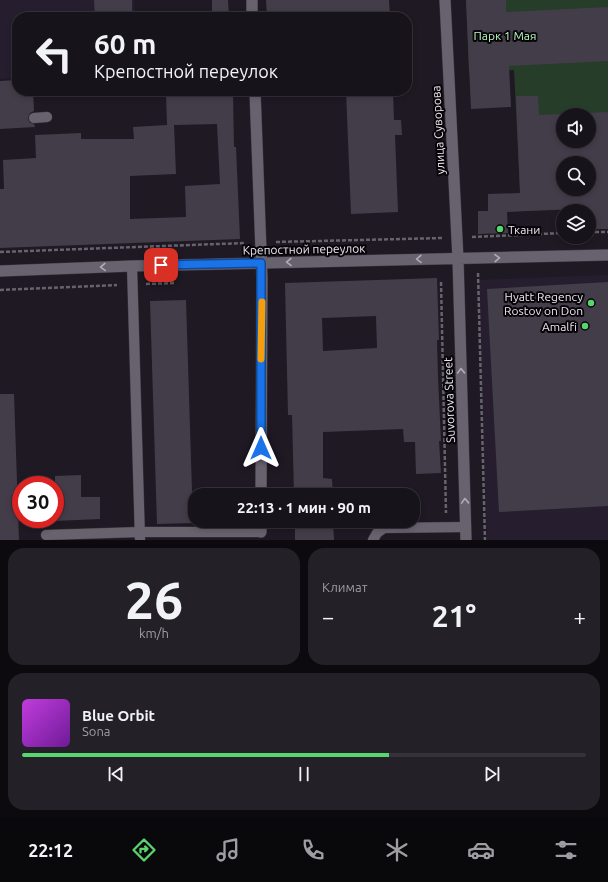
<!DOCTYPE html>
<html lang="ru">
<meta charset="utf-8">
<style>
body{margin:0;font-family:Ubuntu,sans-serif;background:#232027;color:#f1f3f6;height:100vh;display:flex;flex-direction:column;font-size:15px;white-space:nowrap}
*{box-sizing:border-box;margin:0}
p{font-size:13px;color:#9e9ea2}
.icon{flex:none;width:22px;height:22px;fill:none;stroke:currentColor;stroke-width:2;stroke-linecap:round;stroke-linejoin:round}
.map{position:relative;height:540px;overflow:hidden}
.panel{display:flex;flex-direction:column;gap:8px;padding:8px;background:#0c0a0e;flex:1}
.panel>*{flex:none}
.banner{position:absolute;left:12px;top:12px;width:400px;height:84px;border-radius:16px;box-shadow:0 2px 6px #0003,0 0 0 1px #353239;background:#16131a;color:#f1f3f6;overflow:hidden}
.fabs{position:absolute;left:556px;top:108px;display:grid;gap:8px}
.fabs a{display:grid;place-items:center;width:40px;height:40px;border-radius:50%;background:#16131a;box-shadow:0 2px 6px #0003,0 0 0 1px #353239;font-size:20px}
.speed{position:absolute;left:12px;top:476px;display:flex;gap:8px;font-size:20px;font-weight:700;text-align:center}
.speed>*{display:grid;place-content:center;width:52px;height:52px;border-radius:50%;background:#16131a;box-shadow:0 2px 6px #0003,0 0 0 1px #353239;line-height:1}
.speed .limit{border:6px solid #d22;background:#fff;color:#111}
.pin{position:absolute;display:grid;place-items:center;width:34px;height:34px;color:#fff;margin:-17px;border-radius:8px;box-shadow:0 2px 6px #0006}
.me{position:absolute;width:44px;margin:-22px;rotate:0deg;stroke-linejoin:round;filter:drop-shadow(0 0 3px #0008)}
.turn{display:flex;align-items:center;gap:14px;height:84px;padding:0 16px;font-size:18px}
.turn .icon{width:52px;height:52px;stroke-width:2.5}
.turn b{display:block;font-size:28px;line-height:34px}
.big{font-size:30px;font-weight:600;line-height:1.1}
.panel .widget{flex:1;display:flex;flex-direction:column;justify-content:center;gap:6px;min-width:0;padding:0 14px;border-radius:16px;background:#232027}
.panel .dial{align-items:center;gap:0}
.dial b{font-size:52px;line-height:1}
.song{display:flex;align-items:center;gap:12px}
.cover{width:48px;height:48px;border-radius:6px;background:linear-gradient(135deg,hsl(290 70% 55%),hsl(280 70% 35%))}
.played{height:4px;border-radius:2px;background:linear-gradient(90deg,#59d56f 65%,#353239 65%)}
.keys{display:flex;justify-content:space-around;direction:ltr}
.heat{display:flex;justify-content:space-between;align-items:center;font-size:22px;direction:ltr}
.panel .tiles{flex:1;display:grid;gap:8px;grid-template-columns:1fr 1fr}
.widget:last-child{grid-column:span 2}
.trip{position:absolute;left:188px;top:488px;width:232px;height:40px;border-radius:16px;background:#16131a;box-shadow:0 2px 6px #0003,0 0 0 1px #353239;font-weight:600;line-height:40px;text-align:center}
.menu{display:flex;height:64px;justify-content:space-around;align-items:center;background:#09080a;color:#9e9ea2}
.menu .icon{width:28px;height:28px}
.menu .active{color:#59d56f}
.menu b{font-size:18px;color:#f1f3f6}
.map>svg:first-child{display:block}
.built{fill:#261e2e}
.green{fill:#263d29;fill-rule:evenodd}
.building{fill:#433d49;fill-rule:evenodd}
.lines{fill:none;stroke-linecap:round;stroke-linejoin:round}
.service-casing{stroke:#3a373e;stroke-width:11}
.minor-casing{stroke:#3a373e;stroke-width:12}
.tertiary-casing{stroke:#3a373e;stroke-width:12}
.path{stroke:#67636b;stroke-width:2.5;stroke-dasharray:4 2;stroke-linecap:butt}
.service{stroke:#68626f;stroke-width:10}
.minor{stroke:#68626f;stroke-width:11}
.tertiary{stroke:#68626f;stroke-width:11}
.oneway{stroke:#b0abb5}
.route-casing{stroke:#114b97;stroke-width:10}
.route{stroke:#1a73e8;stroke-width:7}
.slow{stroke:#f59e0b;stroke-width:7}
.poi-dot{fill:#59d56f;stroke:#070509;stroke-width:1.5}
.labels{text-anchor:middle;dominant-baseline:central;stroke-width:4;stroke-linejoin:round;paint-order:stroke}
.park-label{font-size:12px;fill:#b7f7bd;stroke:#070509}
.street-label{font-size:12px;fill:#eae7ee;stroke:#070509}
.poi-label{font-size:12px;fill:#eae7ee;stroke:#070509;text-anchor:end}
</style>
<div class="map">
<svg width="608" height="540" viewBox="0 0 608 540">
<rect width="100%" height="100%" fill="#1e1923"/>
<path class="built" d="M0,0H134L135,17H17V78L0,79Z
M608,275V540H487L477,280Z"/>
<path class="green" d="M466,0H608V229H589V211H563V230H561L560,210L521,211L514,70L469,73ZM563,115H589V141H563ZM563,163H589V189H563Z"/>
<path class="building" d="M94,0H132V17H95Z
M212,0H228L229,17H212Z
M266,0H389L390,17H267Z
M466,0H506V12L608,7V61L509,66L511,107L471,109Z
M17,80V91H33L34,111L30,113L28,118L29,122L34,124L35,127L0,129V81Z
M206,91H233L234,147H236L240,239L0,248V189H4L3,160L36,158L35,135L81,133V139H134L133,127L167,125L166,95L206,94ZM217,124L220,184L185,186L186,217L130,219V176L176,174L174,125Z
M346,91H393L394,120H401L402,135H395L398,212L351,214Z
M516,96H538L539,115L608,112V229H589V211H568V209L507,212L508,233L478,234V211H488V194L520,193ZM563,115H589V141H563ZM563,163H589V189H563Z
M437,278L439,340H437L438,377L441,441H439L441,473L416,474L415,442H404L403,429L323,432V478L332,479L333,495H294L292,415H288L285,283ZM376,316L377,348L323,351L322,318Z
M608,282V506L499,512L487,289Z
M186,300L193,523L157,524L150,301Z
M0,394H14L19,540H0Z
M81,475V497H100V519L55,521V476Z
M295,521H333L334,540H295Z"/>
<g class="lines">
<defs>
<path id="service" d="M34,118L47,117
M132,266L140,540
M46,535L140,532H261
M373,540L377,533L384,528L466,527"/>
<path id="minor" d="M252,0V17
M445,0L458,259
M255,91L262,278L261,495
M261,532V521"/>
<path id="tertiary" d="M458,259L466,540
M0,271L132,266L608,255"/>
</defs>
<use href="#service" class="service-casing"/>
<use href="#minor" class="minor-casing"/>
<use href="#tertiary" class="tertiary-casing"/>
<path class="path" d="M589,232H608
M472,237L563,233
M276,242L443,238
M0,252L245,243
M478,273L485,540
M441,282L446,513
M146,284L175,283
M0,290L117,285"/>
<use href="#service" class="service"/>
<use href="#minor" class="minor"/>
<use href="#tertiary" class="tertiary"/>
</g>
<defs><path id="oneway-chevron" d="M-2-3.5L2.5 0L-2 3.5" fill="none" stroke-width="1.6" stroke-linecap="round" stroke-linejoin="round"/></defs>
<g class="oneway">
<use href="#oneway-chevron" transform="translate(497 258) rotate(-2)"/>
<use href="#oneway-chevron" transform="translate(419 259) rotate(179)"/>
<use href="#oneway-chevron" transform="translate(289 262) rotate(179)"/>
<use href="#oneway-chevron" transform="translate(103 267) rotate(178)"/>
<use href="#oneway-chevron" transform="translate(461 371) rotate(-92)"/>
<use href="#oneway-chevron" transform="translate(465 501) rotate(-92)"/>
</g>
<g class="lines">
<defs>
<path id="route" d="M161,265L261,263V448"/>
</defs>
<use href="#route" class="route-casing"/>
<use href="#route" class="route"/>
<path class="slow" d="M261,359L262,302"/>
</g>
<g class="poi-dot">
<circle cx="500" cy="229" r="4"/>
<circle cx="591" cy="303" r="4"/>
<circle cx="585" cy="326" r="4"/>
</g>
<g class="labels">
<g class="park-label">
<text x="505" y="35">Парк 1 Мая</text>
</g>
<g class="street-label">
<text transform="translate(438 130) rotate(-93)">улица Суворова</text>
<text transform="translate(304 249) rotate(-1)">Крепостной переулок</text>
<text transform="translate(449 400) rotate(-92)">Suvorova Street</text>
</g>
<g class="poi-label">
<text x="508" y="229" text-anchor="start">Ткани</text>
<text x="583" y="296">Hyatt Regency<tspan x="583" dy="14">Rostov on Don</tspan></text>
<text x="577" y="326">Amalfi</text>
</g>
</g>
</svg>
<div class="fabs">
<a><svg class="icon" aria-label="sound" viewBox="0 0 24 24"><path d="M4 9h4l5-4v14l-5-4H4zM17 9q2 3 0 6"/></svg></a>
<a><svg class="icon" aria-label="search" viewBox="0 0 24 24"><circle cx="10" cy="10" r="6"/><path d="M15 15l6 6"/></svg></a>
<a><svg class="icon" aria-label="layers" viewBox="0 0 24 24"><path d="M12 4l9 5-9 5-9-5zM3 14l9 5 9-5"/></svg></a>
</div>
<div class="speed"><div class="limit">30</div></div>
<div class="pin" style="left:161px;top:265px;background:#d93025"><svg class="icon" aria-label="arrive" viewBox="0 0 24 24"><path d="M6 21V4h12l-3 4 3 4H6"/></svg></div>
<svg class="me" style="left:261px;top:448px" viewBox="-20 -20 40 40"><path d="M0-17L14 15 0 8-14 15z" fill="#1a73e8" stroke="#fff" stroke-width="4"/></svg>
<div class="trip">22:13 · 1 мин · 90 m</div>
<div class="banner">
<div class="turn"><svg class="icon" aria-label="left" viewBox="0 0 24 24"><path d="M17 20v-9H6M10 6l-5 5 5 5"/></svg><div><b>60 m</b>Крепостной переулок</div></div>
</div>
</div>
<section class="panel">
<div class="tiles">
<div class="widget dial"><b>26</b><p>km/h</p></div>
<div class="widget"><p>Климат</p>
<div class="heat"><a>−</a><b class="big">21°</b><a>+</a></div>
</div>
<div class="widget">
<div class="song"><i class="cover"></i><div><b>Blue Orbit</b><p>Sona</p></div></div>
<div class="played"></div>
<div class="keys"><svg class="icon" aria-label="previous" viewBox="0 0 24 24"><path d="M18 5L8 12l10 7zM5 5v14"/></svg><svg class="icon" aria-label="pause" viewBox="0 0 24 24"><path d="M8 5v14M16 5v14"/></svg><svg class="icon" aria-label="next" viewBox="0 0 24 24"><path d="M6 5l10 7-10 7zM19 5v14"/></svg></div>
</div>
</div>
</section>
<nav class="menu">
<b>22:12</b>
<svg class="icon active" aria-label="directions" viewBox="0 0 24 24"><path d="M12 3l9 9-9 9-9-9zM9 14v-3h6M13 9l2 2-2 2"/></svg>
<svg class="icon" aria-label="music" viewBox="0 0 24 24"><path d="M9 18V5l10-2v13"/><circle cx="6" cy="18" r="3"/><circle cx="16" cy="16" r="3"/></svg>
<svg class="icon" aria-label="phone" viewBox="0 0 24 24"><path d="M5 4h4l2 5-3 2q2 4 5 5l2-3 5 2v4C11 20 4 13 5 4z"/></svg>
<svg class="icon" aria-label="climate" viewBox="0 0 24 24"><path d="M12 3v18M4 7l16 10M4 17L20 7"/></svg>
<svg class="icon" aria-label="car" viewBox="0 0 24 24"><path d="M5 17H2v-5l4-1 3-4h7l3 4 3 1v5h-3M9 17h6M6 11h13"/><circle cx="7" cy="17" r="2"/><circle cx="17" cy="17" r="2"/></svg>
<svg class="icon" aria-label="filters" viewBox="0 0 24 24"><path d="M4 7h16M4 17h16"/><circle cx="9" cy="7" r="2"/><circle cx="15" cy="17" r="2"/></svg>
</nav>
